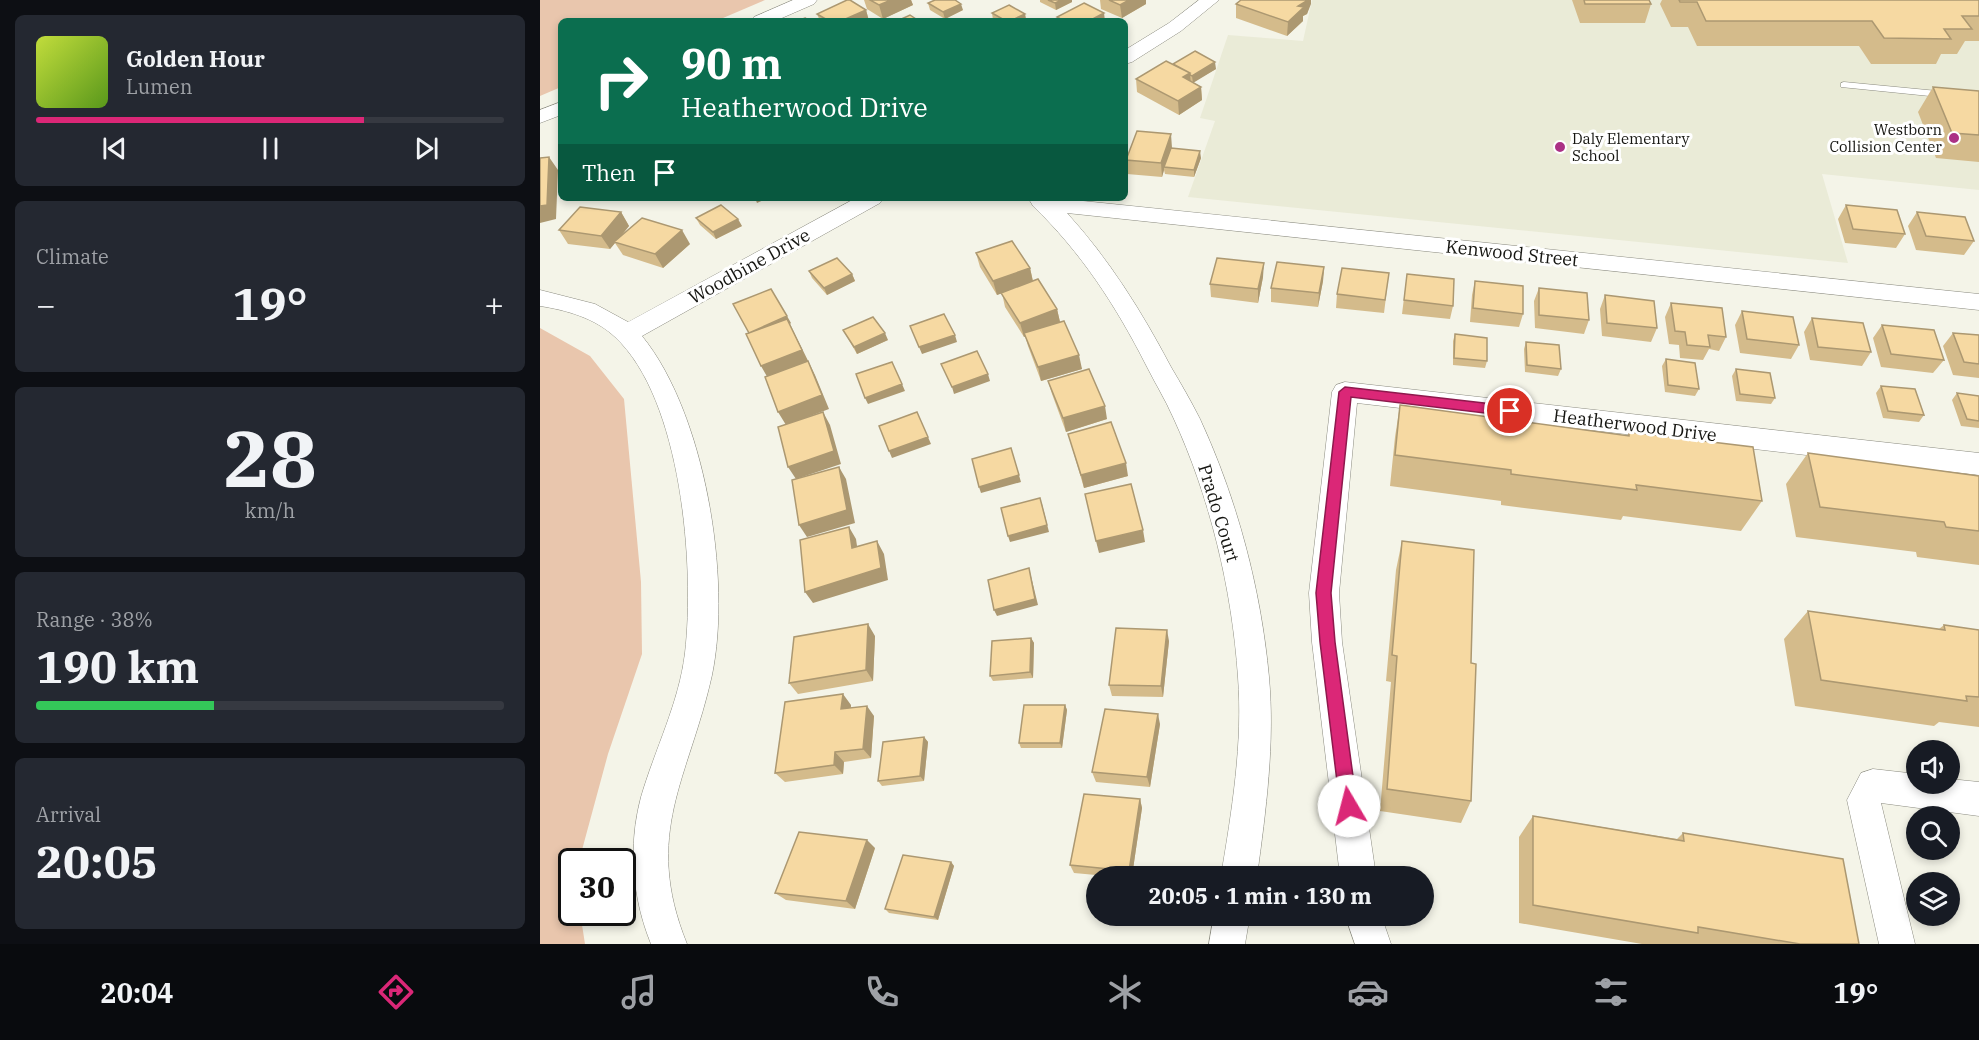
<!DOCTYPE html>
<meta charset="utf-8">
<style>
body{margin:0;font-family:"IBM Plex Serif",serif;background:#242831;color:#f1f3f6;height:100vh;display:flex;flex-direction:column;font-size:22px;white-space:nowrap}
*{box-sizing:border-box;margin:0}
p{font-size:20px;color:#9ea1a6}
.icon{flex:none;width:33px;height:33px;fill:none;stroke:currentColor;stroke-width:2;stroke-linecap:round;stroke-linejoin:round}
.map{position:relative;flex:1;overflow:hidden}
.sheet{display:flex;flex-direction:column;gap:15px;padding:15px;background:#0d0f14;width:540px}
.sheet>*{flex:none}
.hud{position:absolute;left:18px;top:18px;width:570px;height:183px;border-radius:9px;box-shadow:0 3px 9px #0003;background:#0b6e4f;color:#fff;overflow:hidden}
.tools{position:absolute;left:1366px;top:740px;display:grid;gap:12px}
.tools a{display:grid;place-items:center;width:54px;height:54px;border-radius:50%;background:#171b24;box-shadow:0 3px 9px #0003;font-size:30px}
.speed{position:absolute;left:18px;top:848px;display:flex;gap:12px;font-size:30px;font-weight:700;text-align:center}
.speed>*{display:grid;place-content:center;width:78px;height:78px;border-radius:50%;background:#171b24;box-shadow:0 3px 9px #0003;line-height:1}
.speed .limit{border:3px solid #111;border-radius:9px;background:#fff;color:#111}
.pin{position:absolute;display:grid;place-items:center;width:51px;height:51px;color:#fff;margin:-26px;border:3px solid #fff;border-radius:50%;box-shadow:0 2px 6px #0007}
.me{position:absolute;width:66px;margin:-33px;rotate:352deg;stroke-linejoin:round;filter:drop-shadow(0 0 4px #0008)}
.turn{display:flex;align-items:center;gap:21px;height:126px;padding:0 24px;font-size:27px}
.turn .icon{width:78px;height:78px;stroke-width:2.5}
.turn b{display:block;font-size:42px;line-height:51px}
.then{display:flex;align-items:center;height:57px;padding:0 24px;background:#0003;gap:12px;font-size:22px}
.big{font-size:45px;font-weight:700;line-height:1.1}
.sheet .card{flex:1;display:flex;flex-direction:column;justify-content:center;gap:9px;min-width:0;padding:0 21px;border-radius:9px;background:#242831}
.sheet .dial{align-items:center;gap:0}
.dial b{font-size:78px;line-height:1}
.song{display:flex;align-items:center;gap:18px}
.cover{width:72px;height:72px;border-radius:9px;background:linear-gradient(135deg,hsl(70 70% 55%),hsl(90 70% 35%))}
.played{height:6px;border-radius:3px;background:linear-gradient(90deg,#db2777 70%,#363941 70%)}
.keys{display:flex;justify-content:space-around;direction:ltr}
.heat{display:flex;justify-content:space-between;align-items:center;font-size:33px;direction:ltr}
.charge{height:9px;border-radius:4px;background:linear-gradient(90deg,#34c759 38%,#363941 0)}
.trip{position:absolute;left:546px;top:866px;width:348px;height:60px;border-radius:30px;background:#171b24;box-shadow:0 3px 9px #0003;font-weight:700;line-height:60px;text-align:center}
.menu{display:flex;height:96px;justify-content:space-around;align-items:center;background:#090b0e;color:#9ea1a6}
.menu .icon{width:42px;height:42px}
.menu .active{color:#db2777}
.menu b{font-size:27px;color:#f1f3f6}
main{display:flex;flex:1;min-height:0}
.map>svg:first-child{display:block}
.built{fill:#eaebd7}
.green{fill:#e9c6ad}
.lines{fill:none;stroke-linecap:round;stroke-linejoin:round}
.lane-casing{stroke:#8b8b80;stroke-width:1}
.street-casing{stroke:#8b8b80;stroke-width:1}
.lane{fill:#fff;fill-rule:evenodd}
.street{fill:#fff;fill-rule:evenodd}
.wall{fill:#d4bb8b}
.shaded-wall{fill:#ac9871}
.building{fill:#f6d9a2;stroke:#ac9871;stroke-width:1.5}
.route{fill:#db2777;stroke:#8e194d;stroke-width:1.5}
.poi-dot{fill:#ab3185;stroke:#fff;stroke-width:2}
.labels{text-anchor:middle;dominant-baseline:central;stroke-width:6;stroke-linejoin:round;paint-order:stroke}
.far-poi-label{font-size:15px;fill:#151511;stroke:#fff;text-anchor:end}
.street-label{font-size:18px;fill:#151511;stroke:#fff}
</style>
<main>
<section class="sheet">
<div class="card">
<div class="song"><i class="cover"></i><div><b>Golden Hour</b><p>Lumen</p></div></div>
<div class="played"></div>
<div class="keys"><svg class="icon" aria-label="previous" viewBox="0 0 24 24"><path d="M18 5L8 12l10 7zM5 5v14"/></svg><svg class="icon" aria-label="pause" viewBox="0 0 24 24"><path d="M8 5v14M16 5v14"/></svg><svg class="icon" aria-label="next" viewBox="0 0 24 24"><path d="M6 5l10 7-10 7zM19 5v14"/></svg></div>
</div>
<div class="card"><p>Climate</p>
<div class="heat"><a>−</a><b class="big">19°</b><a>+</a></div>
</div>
<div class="card dial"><b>28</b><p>km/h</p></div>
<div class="card"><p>Range · 38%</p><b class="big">190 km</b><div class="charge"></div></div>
<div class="card"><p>Arrival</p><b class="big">20:05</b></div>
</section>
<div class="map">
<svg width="1439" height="944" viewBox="0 0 1439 944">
<rect width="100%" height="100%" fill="#f4f4e8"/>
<path class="built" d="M772,0H1439V190L1282,174L1308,263L648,197L675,121L660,118L688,35L763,41Z"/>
<path class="green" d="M0,0H225L176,21H21V87L0,96Z
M0,328L50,356L84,399L101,582L102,654L68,754L39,861H32V912H40L45,944H0Z"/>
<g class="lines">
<defs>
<path id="lane" d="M1304,82L1439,95V101L1301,87V83Z"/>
<path id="street" d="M253,0H277L274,4L235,21H211L214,17Z
M659,0H679L641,31L592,62L585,64V50L629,23Z
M21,102V115L0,123V110Z
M316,198H343L340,203L102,336C165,413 192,579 172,675C149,779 102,833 147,944H111C92,897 88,846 101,797C115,749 139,703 145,653C155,567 142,399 75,337C55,318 26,310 0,306V290L55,304L88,322Z
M492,198H514L1439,294V310L527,213C569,259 602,312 631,367C641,384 651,401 660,419C697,499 721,589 729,677C735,743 726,810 717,876H681C692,810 703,743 698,677C692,589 670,497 633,417C625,399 615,383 606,365C576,306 541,252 493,206L490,201Z
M805,382L1439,453V475L817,403L799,593L802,642L836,876H800L772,642L769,593L792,392L796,385Z
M1333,769L1377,774V783H1410V779L1439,782V816L1341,803L1375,944H1339L1307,800L1321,773Z
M674,915H710L705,944H669Z
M805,915H841L851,944H815Z"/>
</defs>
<use href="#lane" class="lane-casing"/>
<use href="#street" class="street-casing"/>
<use href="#lane" class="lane"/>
<use href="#street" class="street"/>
</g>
<path class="wall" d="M324,0H371L373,5L343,19L327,9Z
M500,0H532V2L516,10L500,2Z
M560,0H606V4L582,18L561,9Z
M701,0H771L767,14L763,16V21L747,36L696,18V4Z
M1032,0H1109L1111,4L1105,23H1040Z
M1122,0H1439V41H1425L1417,54H1401L1396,64H1331L1319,46H1157L1148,27H1131L1120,4Z
M388,3L423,10L405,19L390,10Z
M326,10L329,21H280L277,14Z
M452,13L485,14L486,20L455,21L453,20Z
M633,64L676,69L653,82L661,87L662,100L639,115L597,92L596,79Z
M1393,87L1439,91V162L1396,158L1378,112Z
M632,148L661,158L654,177L625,174L624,170L622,177L587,174L586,160Z
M1306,205L1365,234L1356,248L1305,243L1298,219Z
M81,212L89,226L82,235L150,244L123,268L83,255L75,243L70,249L28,244L19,230Z
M1377,212L1434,241L1424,255L1376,250L1368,226Z
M156,218L202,226L176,239L160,225Z
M436,253L490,268L493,281L517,309L520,322L542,369L501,381L488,346L485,336L484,337L465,307L462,293L457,295L440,267Z
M784,267L783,281L778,307L731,302V288Z
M269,271L312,274L315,281L287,295L272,278Z
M849,273L844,313L796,308L797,294Z
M867,274L913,306L910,319L862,314Z
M723,277L718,303L671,297L670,284Z
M935,281L983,314L979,327L930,322L932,295Z
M999,288L1049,320L1044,334L995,328L994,301Z
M1065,295L1117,328L1111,342L1062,336L1060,309Z
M1131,303L1186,337L1179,351L1169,349L1163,360L1140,358L1139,345L1129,344L1125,317Z
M1202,311L1259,345L1251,359L1200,353L1195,325Z
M1272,318L1331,352L1322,366L1270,360L1264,332Z
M1342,325L1404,360L1393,373L1341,367L1333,338Z
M303,330L348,340L317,354Z
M1413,333L1439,335V378L1413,375L1403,346Z
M915,334L947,361L945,368L913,365V341Z
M986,342L1021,369L1018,376L985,372L984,349Z
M1126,359L1159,389L1155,396L1125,392L1122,366Z
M1196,369L1235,398L1231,404L1196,401L1192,376Z
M508,381L567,419L526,432L512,394Z
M1341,386L1384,415L1379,422L1343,418L1336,393Z
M1417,393L1439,396V428L1421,426L1412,400Z
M860,405L1087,436L1089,432L1222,501L1201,531L1083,516L1081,520L961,505V501L850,486L855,437Z
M528,434L588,476L544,488Z
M1268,453L1439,476V565L1377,557L1376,552L1256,537L1246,484Z
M862,541L931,663V801L921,823L840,811L851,682L846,681L856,570Z
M1268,611L1399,629L1404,625L1439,630V727L1399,722L1394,726L1255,706L1244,639Z
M335,636L333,681L258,694L249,683Z
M491,638L494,643L493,678L453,681L450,676Z
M629,641L623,697L572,696L569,685Z
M311,705V708L334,716L331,758L304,762L303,774L245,782L235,773Z
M525,705L527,710L522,748H481L479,743Z
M620,724L610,787L556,782L552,772Z
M384,737L388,742L384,781L342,786L338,781Z
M600,799L602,808L592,876H567L534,873L530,865Z
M993,816L1137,839L1143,833L1319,944H1102L979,923V837Z
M335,848L315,909L246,900L235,893Z
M411,862L414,866L398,920L349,913L345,909Z"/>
<path class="shaded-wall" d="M351,0H371L373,5L343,19L339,5Z
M522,0H532V2L516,10L515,3Z
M589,0H606V4L582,18L580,5Z
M768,0H771V4L767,14L763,16V21L747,36L748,22L758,6Z
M421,4L423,10L405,19L403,12Z
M326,10L329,21H301Z
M564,13L565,21H549Z
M485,14L486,20L485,21H470Z
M675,62L676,69L653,83L652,76Z
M650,73L651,87L643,77Z
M661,87L662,100L639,115L638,101Z
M631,134L632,148L624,167V170L622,177L621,163Z
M660,151L661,158L654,177V170Z
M9,157L18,170L16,219L0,223V206Z
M215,198H228L217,203Z
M81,212L89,226L76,242H74L75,243L70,249L61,236Z
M198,219L202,226L176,239L173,232Z
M142,230L150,244L123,268L115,254Z
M724,263L723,277L718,303V289Z
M784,267L783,281L778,307L779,293Z
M490,268L493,282L457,295L453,281Z
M312,274L315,281L287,295L284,288Z
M517,309L520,322L484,337L480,323Z
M247,316L251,323L250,324L275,375L289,409L246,425L238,412L229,380L221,366L212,340L209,333Z
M345,333L348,340L317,354L314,347Z
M415,335L417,342L382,354L379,347Z
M539,355L542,369L501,381L498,367Z
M448,374L450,381L414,394L412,387Z
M362,384L365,391L328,404L325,398Z
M565,406L567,419L526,432L523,418Z
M283,412L290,425L301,464L256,479L248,467Z
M388,437L391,444L352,458L349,451Z
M471,448L481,482L441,493L439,487Z
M586,463L588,476L544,488L541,475Z
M299,467L306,479L315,523L267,537L259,525Z
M502,504L509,532L470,542L468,536Z
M309,527L316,539L319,560L312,548Z
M603,530L605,542L559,553L556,541Z
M337,541L344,554L348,580L273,603L265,592Z
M489,568L498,605L457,616L454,610Z
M328,624L335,636L333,681L326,670Z
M627,630L629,641L623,697L621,686Z
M491,638L494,643L493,678L490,672Z
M303,694L311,705L310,719L301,709Z
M525,705L527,710L522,748L520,743Z
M327,706L334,716L331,758L323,749Z
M618,714L620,724L610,787L607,777Z
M384,737L388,742L384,781L380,776Z
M295,752L304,762L303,774L294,765Z
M600,799L602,808L592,876H590L589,871Z
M327,840L335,848L315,909L306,901Z
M411,862L414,866L398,920L394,917Z"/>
<path class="building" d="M307,0H310L326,10L301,21H289L277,14Z
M330,0H351L339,5Z
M395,0H415L421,4L403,12L388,3Z
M508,0H522L515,3Z
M569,0H589L580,5Z
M701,0H768L758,6L764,7L748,22L696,4Z
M1044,0H1109L1111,4H1045Z
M1139,0H1439V16H1422L1432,29H1404L1411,39L1344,38L1332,21H1166L1157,2H1140Z
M544,3L564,13L549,21H524L517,17Z
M469,5L485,14L470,21H466L452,13Z
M370,15L379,21H357Z
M265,18L270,21H257Z
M655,51L675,62L652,76L650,75V73L633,64Z
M626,61L650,73L643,77L661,87L638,101L596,79Z
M1393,87L1439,91V135L1412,133Z
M597,131L631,134L621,163L586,160Z
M631,148L660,151L654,170L624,167Z
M9,157L7,205L0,206V158Z
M181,205L198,219L173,232L156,218Z
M1306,205L1357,210L1365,234L1313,229Z
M40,207L81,212L61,236L19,230Z
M1377,212L1425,217L1434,241L1386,236Z
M102,218L142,230L115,254L74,242Z
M472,241L490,268L453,281L436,253Z
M297,258L312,274L284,288L269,271Z
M677,258L724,263L718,289L670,284Z
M737,262L784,267L779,293L731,288Z
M802,268L849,273L845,300L797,294Z
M867,274L914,279L913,306L864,300Z
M498,279L517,309L480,323L461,293Z
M935,281L983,286V314L933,308Z
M999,288L1047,293L1049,320L999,315Z
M231,289L247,316L209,333L193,304Z
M1065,295L1114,301L1117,328L1067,323Z
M1131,303L1182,308L1186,337L1168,335L1170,347L1147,345L1145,332L1135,331Z
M1202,311L1253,317L1259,345L1207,339Z
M404,314L415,335L379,347L370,326Z
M333,317L345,333L314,347L303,330Z
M1272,318L1323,323L1331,352L1278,347Z
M247,319L262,350L221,366L206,334Z
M524,321L539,355L498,367L484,333Z
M1342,325L1394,330L1404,360L1351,354Z
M1413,333L1439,335V364L1424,362Z
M915,334L947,338V361L914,358Z
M986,342L1019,345L1021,369L987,365Z
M437,351L448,374L412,387L401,364Z
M1126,359L1155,363L1159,389L1128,385Z
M268,361L282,395L238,412L225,377Z
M352,362L362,384L325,398L316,374Z
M549,369L565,406L523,418L508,381Z
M1196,369L1230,373L1235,398L1200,394Z
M1341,386L1375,389L1384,415L1348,411Z
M1417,393L1439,396V421L1427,419Z
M860,405L1089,436V432L1213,447L1222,501L1096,485L1097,490L971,474V470L855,455Z
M283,412L294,451L248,467L238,427Z
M377,412L388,437L349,451L339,426Z
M571,422L586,463L541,475L528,434Z
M471,448L479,475L439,487L432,459Z
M1268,453L1439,476V531L1406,527L1404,522L1280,507Z
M299,467L307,510L259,525L252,480Z
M591,484L603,530L556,541L545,494Z
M500,498L507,525L468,536L461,508Z
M309,527L312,548L337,541L341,568L265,592L260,540Z
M862,541L934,550L931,663L936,664L931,801L847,789L857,656L852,655Z
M489,568L495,599L454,610L448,580Z
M1268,611L1405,630L1404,625L1439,630V697L1426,696L1427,701L1281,680Z
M328,624L326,670L249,683L254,637Z
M576,628L627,630L621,686L569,685Z
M491,638L490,672L450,676L452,641Z
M303,694L301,709L327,706L323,749L295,752L294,765L235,773L245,702Z
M484,705H525L520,743H479Z
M565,709L618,714L607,777L552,772Z
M384,737L380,776L338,781L343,742Z
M544,794L600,799L589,871L530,865Z
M993,816L1144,841L1143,833L1303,859L1319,944H1260L1158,927V933L993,905Z
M259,832L327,840L306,901L235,893Z
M363,855L411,862L394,917L345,909Z"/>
<path class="route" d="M805,387L970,406L976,411L970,416L811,397L791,593L795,642L817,806L815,812L809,814L803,812L800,806L780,642L776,593L799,392Z"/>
<g class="poi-dot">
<circle cx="1414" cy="138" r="6"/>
<circle cx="1020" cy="147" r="6"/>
</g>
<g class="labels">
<g class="far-poi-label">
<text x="1402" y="129">Westborn<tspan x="1402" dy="17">Collision Center</tspan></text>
<text x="1032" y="138" text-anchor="start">Daly Elementary<tspan x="1032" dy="17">School</tspan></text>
</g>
<g class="street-label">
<text transform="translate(972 253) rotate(6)">Kenwood Street</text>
<text transform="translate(209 266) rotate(-29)">Woodbine Drive</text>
<text transform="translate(1095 425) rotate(7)">Heatherwood Drive</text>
<text transform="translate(679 513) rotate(73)">Prado Court</text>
</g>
</g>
</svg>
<div class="tools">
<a><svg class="icon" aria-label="sound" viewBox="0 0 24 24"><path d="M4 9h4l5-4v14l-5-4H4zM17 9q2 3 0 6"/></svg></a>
<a><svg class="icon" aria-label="search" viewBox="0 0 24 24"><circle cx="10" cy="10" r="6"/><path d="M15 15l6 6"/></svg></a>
<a><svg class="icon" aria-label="layers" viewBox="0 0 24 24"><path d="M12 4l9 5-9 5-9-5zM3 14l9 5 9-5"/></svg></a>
</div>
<div class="speed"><div class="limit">30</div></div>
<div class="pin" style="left:970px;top:411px;background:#d93025"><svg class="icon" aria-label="arrive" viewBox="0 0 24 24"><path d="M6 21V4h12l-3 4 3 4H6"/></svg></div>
<svg class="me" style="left:809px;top:806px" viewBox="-20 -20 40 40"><circle r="19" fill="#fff"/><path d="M0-13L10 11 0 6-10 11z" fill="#db2777"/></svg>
<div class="trip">20:05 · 1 min · 130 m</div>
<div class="hud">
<div class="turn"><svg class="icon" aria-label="right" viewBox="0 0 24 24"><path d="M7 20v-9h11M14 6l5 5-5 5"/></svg><div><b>90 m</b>Heatherwood Drive</div></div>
<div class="then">Then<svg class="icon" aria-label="arrive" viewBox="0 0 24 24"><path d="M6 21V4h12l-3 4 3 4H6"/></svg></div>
</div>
</div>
</main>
<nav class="menu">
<b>20:04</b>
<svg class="icon active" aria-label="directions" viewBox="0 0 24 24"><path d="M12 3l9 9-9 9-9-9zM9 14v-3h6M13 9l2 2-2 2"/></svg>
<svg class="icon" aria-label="music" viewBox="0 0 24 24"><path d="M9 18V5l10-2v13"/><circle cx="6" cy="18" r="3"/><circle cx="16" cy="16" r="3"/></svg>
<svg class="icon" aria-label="phone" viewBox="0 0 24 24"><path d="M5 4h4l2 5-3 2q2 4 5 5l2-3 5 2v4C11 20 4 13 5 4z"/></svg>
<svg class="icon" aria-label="climate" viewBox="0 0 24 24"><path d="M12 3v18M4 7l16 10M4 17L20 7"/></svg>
<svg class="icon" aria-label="car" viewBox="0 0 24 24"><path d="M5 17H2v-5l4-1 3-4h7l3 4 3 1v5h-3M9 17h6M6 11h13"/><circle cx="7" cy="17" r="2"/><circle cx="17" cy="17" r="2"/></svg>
<svg class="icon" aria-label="filters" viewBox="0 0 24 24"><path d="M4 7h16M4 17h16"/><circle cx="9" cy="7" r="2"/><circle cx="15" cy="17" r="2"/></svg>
<b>19°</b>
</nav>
